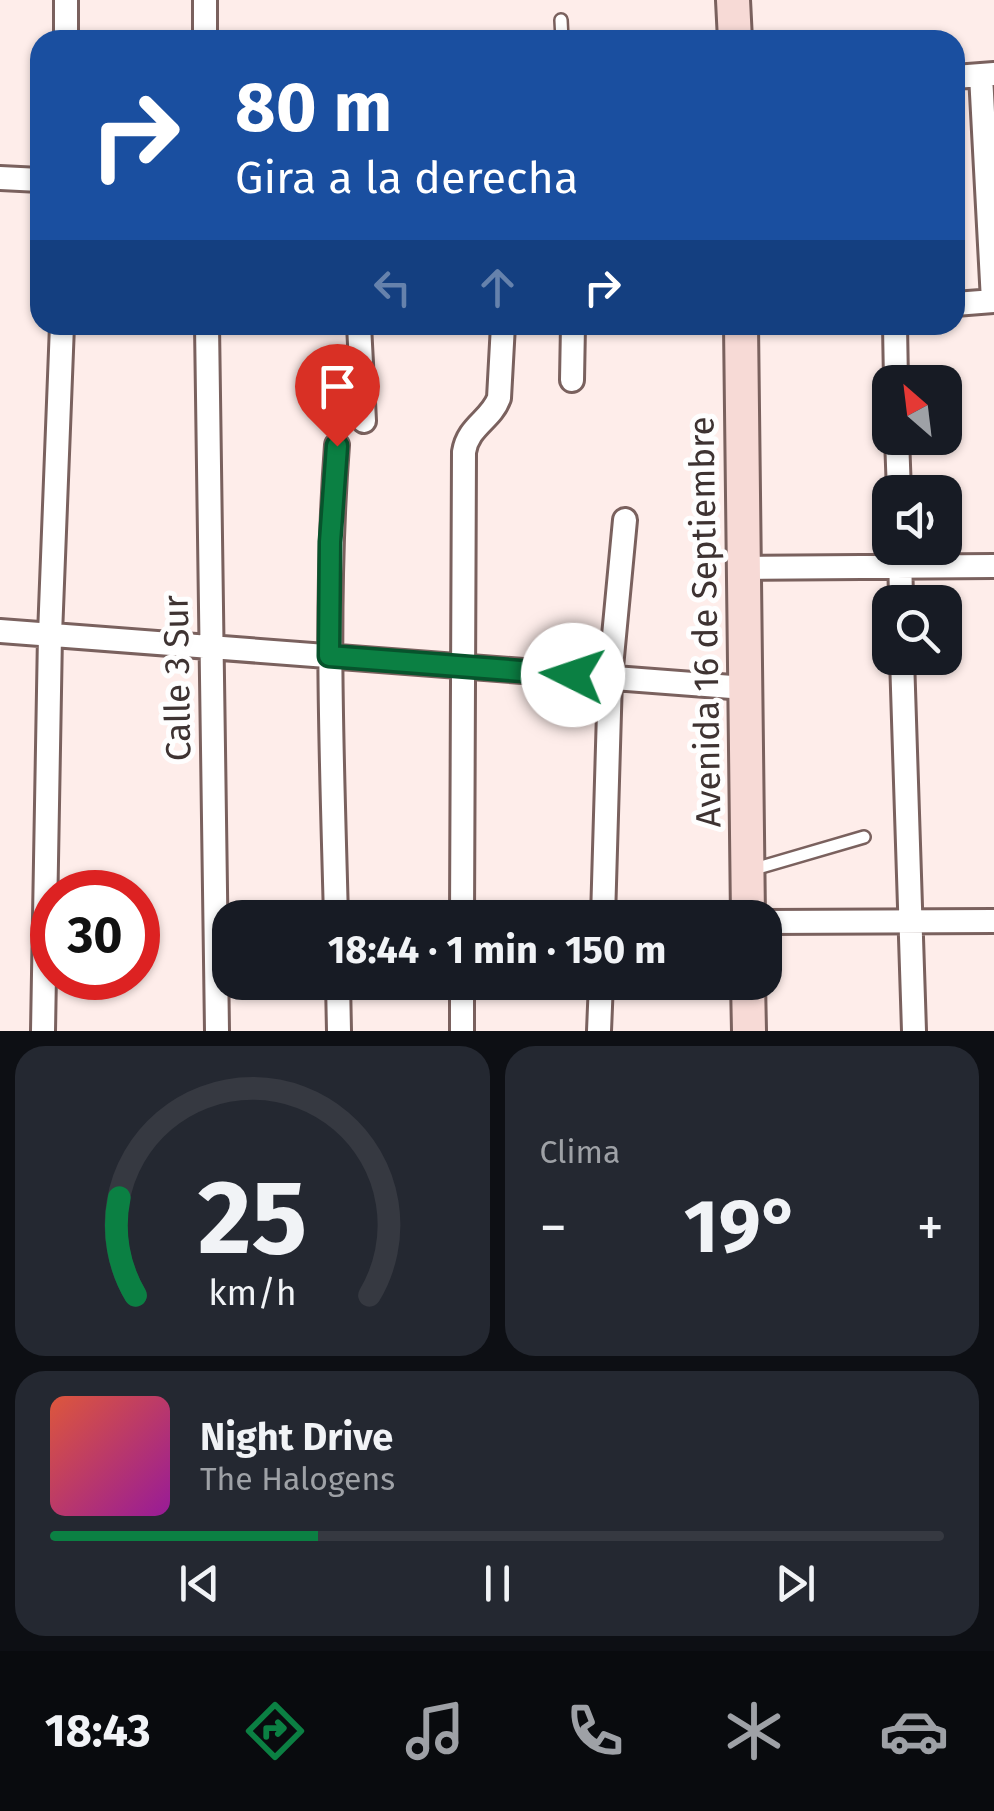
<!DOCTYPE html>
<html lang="es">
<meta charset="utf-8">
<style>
body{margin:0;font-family:"Fira Sans",sans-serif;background:#242831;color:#f1f3f6;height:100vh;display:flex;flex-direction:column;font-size:38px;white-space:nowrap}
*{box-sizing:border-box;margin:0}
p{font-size:32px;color:#9ea1a6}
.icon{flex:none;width:55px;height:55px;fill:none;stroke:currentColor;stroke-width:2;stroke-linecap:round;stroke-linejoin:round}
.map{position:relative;height:1031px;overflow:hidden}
.details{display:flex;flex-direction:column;gap:15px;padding:15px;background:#0d0f14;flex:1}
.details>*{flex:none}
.banner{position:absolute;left:30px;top:30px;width:935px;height:305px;border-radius:30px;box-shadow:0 2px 8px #0004;background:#1a4fa0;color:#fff;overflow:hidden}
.needle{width:65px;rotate:332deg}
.controls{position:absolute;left:872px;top:365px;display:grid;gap:20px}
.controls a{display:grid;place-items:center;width:90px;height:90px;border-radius:20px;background:#171b24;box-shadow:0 2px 8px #0004;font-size:50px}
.speed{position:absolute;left:30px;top:870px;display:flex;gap:20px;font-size:50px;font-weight:700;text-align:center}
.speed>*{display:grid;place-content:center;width:130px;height:130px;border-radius:50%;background:#171b24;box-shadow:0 2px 8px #0004;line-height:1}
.speed .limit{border:15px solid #d22;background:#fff;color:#111}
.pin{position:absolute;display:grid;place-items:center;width:85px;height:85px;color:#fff;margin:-102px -42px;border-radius:50% 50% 50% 0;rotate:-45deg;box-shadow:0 0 10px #0007}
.pin .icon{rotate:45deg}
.me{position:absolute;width:110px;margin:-55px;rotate:274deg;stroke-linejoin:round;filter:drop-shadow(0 0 8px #0008)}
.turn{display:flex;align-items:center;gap:35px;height:210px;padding:0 40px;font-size:45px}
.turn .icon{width:130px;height:130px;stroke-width:2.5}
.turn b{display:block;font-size:70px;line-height:85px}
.lanes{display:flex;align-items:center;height:95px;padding:0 40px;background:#0003;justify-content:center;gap:50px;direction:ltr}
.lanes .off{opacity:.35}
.big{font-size:75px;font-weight:700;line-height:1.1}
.details .card{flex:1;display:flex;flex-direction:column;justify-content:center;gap:15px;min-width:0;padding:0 35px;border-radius:30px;background:#242831}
.details .dial{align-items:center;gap:0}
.dial svg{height:260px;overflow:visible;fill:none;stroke:#363941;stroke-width:7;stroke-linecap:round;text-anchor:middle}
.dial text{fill:#f1f3f6;stroke:none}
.song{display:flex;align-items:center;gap:30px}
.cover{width:120px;height:120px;border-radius:15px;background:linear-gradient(135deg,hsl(10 70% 55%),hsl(300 70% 35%))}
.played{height:10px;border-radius:5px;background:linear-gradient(90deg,#0b8043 30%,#363941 30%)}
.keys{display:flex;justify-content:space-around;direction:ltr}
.heat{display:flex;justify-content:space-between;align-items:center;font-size:55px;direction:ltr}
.details .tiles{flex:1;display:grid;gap:15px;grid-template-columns:1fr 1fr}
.card:last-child{grid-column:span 2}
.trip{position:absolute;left:212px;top:900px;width:570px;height:100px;border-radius:30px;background:#171b24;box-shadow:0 2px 8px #0004;font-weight:700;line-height:100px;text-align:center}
.menu{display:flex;height:160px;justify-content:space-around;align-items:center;background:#090b0e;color:#9ea1a6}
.menu .icon{width:70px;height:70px}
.menu .selected{color:#0b8043}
.menu b{font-size:45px;color:#f1f3f6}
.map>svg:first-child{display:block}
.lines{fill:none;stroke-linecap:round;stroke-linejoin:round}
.lane-casing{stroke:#7a615e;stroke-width:16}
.street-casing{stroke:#7a615e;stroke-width:28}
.secondary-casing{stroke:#7a615e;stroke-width:38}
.lane{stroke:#fff;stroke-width:11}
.street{stroke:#fff;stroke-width:22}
.secondary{stroke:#f7dad6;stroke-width:32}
.route-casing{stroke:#07532c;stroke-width:25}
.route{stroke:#0b8043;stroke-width:18}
.labels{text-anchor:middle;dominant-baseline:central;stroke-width:10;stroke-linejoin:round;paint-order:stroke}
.street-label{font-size:35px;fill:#3e3332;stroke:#fefefe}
</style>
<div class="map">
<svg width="994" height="1031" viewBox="0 0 994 1031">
<rect width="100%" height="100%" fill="#feedea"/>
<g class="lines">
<defs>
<path id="lane" d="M561,20L562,40
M751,870L864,837"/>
<path id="street" d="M66,0V40
M205,40V0
M981,75L993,301
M955,77L994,74
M0,178L40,180
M955,304L994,301
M207,325L217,1031
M359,325L364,421
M895,325L896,382
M572,380L573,325
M897,438L899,492
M900,548L901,602
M744,568L994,566
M0,631L745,688
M902,658L914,1031
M336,918C332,760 325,603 337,445
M462,918L464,452C468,426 491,420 499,398L503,325
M603,918L610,678L625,520
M765,922L994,921
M338,982L339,1031
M43,1031L50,635L62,325
M462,1031V982
M599,1031L601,982"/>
<path id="secondary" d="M733,0L735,40
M741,325L748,918
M748,982L749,1031"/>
</defs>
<use href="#lane" class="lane-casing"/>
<use href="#street" class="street-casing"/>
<use href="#secondary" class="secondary-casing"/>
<use href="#lane" class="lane"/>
<use href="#street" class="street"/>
<use href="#secondary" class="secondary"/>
</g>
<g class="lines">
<defs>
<path id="route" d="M337,446L330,542L329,656L573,675"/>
</defs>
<use href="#route" class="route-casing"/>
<use href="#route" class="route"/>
</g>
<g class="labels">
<g class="street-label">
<text transform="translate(705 622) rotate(-91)">Avenida 16 de Septiembre</text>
<text transform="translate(177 678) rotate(-91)">Calle 3 Sur</text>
</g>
</g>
</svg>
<div class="controls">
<a><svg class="needle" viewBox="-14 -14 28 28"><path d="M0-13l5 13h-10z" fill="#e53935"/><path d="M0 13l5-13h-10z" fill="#9ea1a6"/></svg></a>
<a><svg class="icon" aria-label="sound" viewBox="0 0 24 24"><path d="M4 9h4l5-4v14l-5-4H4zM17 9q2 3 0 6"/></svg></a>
<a><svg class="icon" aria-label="search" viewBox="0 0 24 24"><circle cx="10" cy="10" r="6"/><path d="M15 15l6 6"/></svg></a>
</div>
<div class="speed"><div class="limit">30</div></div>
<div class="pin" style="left:337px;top:446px;background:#d93025"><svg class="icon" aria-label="arrive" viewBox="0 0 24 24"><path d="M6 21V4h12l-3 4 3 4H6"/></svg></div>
<svg class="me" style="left:573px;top:675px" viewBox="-20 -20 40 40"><circle r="19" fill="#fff"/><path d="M0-13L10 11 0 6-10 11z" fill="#0b8043"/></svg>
<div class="trip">18:44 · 1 min · 150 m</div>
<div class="banner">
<div class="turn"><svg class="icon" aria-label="right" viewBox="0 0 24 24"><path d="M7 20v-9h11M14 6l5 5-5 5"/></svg><div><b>80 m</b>Gira a la derecha</div></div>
<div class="lanes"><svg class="icon off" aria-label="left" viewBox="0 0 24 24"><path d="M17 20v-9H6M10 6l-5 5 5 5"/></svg><svg class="icon off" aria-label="ahead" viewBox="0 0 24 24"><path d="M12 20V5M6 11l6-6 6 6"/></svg><svg class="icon" aria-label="right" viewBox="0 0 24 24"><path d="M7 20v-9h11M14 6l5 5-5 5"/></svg></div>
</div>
</div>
<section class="details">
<div class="tiles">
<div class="card dial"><svg viewBox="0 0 100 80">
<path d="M14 69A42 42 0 1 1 86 69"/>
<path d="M14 69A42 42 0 0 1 9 39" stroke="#0b8043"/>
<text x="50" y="56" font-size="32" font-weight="700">25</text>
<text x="50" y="72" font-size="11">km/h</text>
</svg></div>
<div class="card"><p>Clima</p>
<div class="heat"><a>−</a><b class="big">19°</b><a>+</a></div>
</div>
<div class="card">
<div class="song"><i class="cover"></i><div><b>Night Drive</b><p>The Halogens</p></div></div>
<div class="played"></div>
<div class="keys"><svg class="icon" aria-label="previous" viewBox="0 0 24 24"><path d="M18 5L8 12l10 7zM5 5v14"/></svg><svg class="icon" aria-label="pause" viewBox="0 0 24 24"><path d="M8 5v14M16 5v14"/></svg><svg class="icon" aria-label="next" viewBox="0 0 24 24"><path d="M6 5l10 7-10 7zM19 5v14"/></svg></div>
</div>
</div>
</section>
<nav class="menu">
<b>18:43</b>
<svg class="icon selected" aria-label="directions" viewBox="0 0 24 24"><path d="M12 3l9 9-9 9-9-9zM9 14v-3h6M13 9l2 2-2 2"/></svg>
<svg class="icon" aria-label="music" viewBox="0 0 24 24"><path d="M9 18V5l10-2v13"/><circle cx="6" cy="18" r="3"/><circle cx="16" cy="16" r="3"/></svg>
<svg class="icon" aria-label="phone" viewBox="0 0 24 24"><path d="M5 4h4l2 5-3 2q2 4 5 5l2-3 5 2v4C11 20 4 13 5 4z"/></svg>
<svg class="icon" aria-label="climate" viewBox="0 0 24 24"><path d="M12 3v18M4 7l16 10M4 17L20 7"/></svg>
<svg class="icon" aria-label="car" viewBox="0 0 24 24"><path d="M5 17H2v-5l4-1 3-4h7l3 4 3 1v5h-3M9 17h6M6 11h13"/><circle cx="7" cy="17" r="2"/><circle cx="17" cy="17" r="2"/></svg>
</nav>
